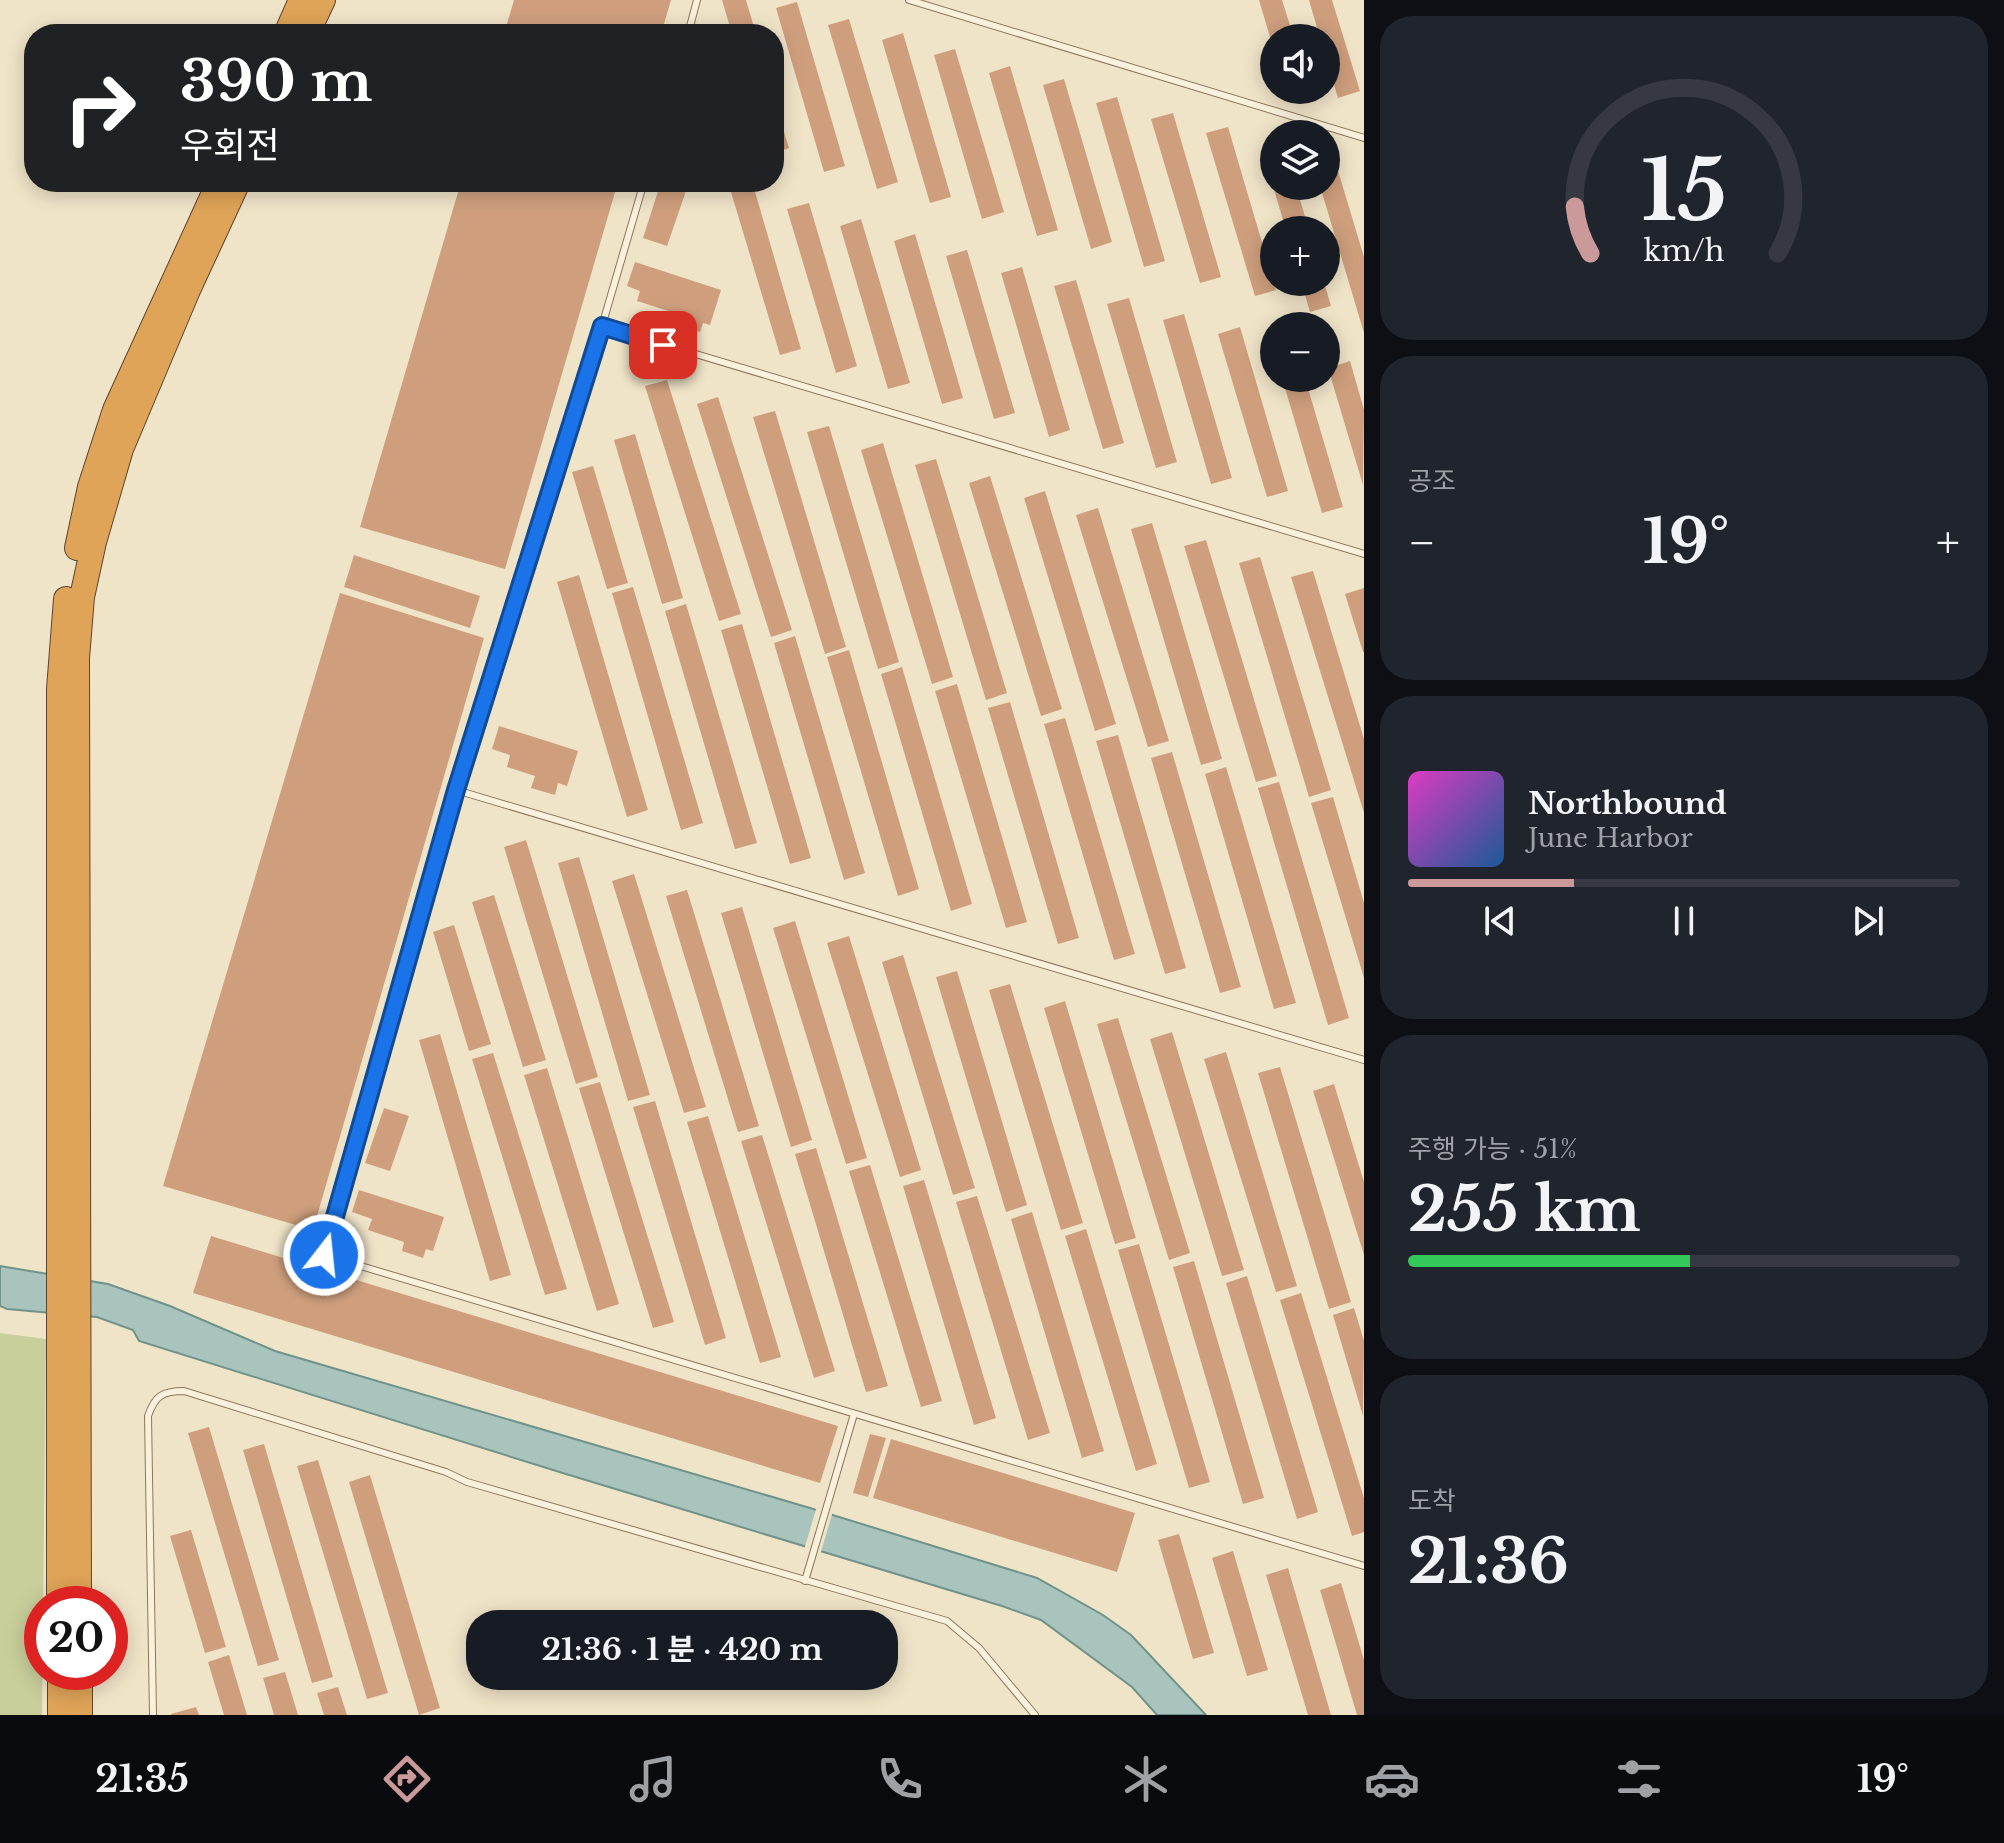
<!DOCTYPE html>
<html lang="ko">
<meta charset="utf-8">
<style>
body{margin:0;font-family:"Libre Baskerville","Noto Sans KR",serif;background:#20242c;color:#f1f3f6;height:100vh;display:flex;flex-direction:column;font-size:30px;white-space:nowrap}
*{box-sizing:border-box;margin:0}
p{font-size:26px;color:#9ea1a6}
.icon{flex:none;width:44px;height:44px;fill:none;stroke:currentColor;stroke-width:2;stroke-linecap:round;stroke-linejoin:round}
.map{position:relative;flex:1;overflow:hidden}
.panel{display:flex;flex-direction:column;gap:16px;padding:16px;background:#0d0f14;width:640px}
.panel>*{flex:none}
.banner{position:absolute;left:24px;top:24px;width:760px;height:168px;border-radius:32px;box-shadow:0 4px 20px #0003;background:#202124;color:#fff;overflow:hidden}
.fabs{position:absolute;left:1260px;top:24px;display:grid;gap:16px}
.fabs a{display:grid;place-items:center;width:80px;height:80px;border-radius:50%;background:#171b24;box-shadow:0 4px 20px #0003;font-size:40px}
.speed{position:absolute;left:24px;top:1586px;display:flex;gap:16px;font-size:40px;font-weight:700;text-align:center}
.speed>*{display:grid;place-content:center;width:104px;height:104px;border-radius:50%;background:#171b24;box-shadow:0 4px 20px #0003;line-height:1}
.speed .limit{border:12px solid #d22;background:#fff;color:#111}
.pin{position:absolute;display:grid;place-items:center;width:68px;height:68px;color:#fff;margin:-34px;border-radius:16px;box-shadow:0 4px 12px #0006}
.me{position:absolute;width:88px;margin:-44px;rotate:16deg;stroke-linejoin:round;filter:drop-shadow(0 0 6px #0008)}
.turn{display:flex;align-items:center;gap:28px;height:168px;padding:0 24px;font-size:36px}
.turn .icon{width:104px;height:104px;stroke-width:2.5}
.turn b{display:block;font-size:56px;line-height:68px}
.big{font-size:60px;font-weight:700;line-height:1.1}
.panel .widget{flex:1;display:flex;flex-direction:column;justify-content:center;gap:12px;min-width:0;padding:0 28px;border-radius:32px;background:#20242c}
.panel .dial{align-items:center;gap:0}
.dial svg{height:208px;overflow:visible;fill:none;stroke:#363941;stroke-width:7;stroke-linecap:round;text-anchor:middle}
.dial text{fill:#f1f3f6;stroke:none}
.song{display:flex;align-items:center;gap:24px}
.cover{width:96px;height:96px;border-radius:12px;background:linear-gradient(135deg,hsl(310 70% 55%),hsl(210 70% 35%))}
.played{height:8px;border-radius:4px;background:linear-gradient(90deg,#cc999b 30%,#363941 30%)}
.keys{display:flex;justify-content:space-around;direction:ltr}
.heat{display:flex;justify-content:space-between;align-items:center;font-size:44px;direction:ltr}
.charge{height:12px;border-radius:6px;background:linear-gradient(90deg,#34c759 51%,#363941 0)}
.trip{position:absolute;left:466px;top:1610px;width:432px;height:80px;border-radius:32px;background:#171b24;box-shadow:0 4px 20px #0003;font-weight:700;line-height:80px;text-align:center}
.menu{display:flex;height:128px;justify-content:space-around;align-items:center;background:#090b0e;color:#9ea1a6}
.menu .icon{width:56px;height:56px}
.menu .current{color:#cc999b}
.menu b{font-size:36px;color:#f1f3f6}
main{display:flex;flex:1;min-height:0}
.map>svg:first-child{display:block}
.green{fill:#c9cf9b}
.water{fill:#a9c4bc;stroke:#6f938a;stroke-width:2}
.pier{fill:#f0e4c8}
.building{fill:#cf9f7d}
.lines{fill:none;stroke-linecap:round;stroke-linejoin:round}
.service-casing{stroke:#8d765c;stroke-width:8}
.motorway-casing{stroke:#5b4430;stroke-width:26}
.service{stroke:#faf1dc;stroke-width:6}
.motorway{stroke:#e0a458;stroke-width:24}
.route-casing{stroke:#114b97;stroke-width:20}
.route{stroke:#1a73e8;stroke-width:14}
</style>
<main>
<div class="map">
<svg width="1364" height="1715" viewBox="0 0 1364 1715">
<rect width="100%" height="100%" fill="#f0e4c8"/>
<path class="green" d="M0,1333L46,1339L42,1715H0Z"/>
<path class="water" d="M0,1266L108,1284L170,1306L275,1351L810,1508L1037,1578L1103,1615L1131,1635L1206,1715H1157L1132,1687L1041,1620L1002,1606L566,1474L139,1341L133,1330L97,1317L7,1309L0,1306Z"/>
<path class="pier" d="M817,1506L833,1511L820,1555L804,1550Z"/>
<path class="building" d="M514,0H671L661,34H504Z
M722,0H746L756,34H732Z
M1259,0H1282L1294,38H1274L1273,47Z
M1309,0H1332L1360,91L1338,98L1326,57V38H1320Z
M797,2L845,166L824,172L776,8Z
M849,19L898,182L877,189L828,25Z
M903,33L951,197L930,203L882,40Z
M955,49L1004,212L982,219L934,55Z
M1010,66L1058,230L1037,236L989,73Z
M1064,79L1112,242L1091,249L1043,85Z
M1117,97L1165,261L1144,267L1096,103Z
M774,99L789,148L774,153Z
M1173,113L1221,277L1200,283L1151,119Z
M1228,127L1276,290L1255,296L1206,133Z
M1274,145V186H1296L1309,230H1286L1262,149Z
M1336,164L1364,257V333L1320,186H1326V167Z
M461,182H618L505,569L360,527Z
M661,182L686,191L667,246L643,238Z
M753,185L801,349L780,355L731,192Z
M809,203L857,366L836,373L787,209Z
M861,219L910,383L888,389L840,226Z
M915,234L963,398L942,404L894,241Z
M967,250L1015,413L994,419L946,256Z
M635,262L721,290L710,325L703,323L700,332L678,324L681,315L637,301L640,291L627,286Z
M1022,267L1070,430L1049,437L1001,273Z
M1076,280L1124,443L1103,449L1054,286Z
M1301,282H1324L1331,306L1310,312Z
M1129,298L1177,462L1156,468L1107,304Z
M1184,314L1232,478L1211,484L1163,320Z
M1240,327L1288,491L1267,497L1218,334Z
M1350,361L1364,410L1363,485L1328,368Z
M1282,378H1305L1343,507L1322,513Z
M667,380L741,614L719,621L645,386Z
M718,397L792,630L771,637L697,404Z
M775,411L846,647L825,654L753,417Z
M829,426L899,662L878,669L807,432Z
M635,434L683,598L662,604L614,440Z
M883,443L953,677L932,684L861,450Z
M936,459L1007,693L986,700L915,465Z
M593,466L628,583L607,589L572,472Z
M990,476L1062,709L1041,716L969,483Z
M1045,491L1116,724L1095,731L1024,498Z
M1098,508L1169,741L1148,747L1076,515Z
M1152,523L1222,759L1201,765L1131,529Z
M1206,540L1277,776L1256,782L1184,546Z
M354,555L480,596L470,628L344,587Z
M1260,557L1331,790L1309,797L1239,563Z
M1313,571L1364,739V813L1291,577Z
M579,575L648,810L627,817L557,582Z
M633,587L703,823L681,830L612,593Z
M1364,588V652H1363L1345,594Z
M340,593L484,638L313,1230L163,1186Z
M686,604L757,843L735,849L665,611Z
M742,624L811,858L790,864L721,630Z
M795,636L865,873L844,880L774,643Z
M849,650L919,889L898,896L827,657Z
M902,667L972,904L951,911L881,674Z
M957,684L1027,922L1006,928L935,691Z
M1010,702L1079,938L1058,944L988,708Z
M1065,718L1135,954L1114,960L1044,724Z
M499,726L578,751L567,786L558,783L555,795L531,788L535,776L507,767L510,755L492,749Z
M1118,735L1186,968L1165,974L1096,741Z
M1172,752L1241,987L1220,993L1151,758Z
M1226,767L1296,1003L1274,1009L1205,774Z
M1279,782L1349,1018L1328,1025L1258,788Z
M1333,797L1364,903V978L1311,803Z
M526,840L598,1077L576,1084L504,847Z
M579,857L650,1095L628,1101L558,863Z
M634,874L706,1107L684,1113L612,881Z
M687,890L759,1126L738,1132L666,896Z
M494,895L546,1060L523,1067L472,902Z
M742,907L812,1140L791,1147L721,913Z
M795,921L867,1158L846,1164L773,928Z
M454,925L491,1044L469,1051L433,932Z
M849,936L921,1170L900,1177L827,943Z
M903,955L975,1188L953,1195L882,962Z
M957,971L1027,1205L1006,1212L936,977Z
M1010,984L1083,1223L1061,1230L989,990Z
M1065,1001L1136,1238L1115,1244L1044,1008Z
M1118,1018L1190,1253L1169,1260L1097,1024Z
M1172,1032L1244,1270L1222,1276L1150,1039Z
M440,1034L511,1275L490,1281L419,1040Z
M1226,1052L1297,1286L1276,1292L1204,1059Z
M493,1053L567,1289L545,1295L472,1059Z
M1280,1067L1351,1302L1329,1309L1258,1073Z
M547,1068L619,1304L597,1311L524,1075Z
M600,1082L674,1322L653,1328L579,1088Z
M1334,1084L1364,1182V1255L1313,1091Z
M655,1101L726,1338L705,1345L633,1107Z
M384,1108L409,1116L390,1171L365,1163Z
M708,1116L781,1357L760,1363L687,1122Z
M762,1135L835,1371L814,1378L741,1141Z
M816,1148L888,1386L866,1392L795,1154Z
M870,1165L942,1401L921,1407L849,1171Z
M924,1180L996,1418L974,1425L903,1186Z
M359,1190L444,1217L433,1251L426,1249L423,1258L402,1251L404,1242L368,1230L372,1219L352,1212Z
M977,1196L1050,1433L1028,1440L956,1202Z
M1032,1212L1104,1451L1082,1458L1011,1219Z
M1086,1229L1157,1464L1136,1471L1065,1236Z
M211,1236L838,1426L820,1483L193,1293Z
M1139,1244L1210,1482L1189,1488L1118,1250Z
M1194,1261L1264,1498L1243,1504L1173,1267Z
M1247,1276L1318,1512L1297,1519L1226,1283Z
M1301,1293L1364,1498V1532L1352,1536L1280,1300Z
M1354,1308L1364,1341L1363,1416L1333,1315Z
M209,1427L279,1660L258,1666L188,1433Z
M870,1434L886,1438L868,1497L853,1493Z
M891,1439L1135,1513L1117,1572L873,1498Z
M264,1444L333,1677L312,1683L243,1450Z
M318,1460L388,1693L367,1699L297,1466Z
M370,1475L440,1708L419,1715L349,1482Z
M191,1530L226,1647L205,1653L170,1536Z
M1179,1534L1214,1653L1193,1659L1158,1540Z
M1233,1551L1268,1670L1247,1676L1212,1558Z
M1288,1568L1331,1715H1308L1266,1575Z
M1341,1583L1364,1660V1715H1357L1320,1590Z
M229,1655L247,1715H224L208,1662Z
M285,1672L298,1715H274L263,1678Z
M338,1687L347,1715H324L317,1693Z
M196,1707L199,1715H171V1714Z"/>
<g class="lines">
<defs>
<path id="service" d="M909,0L1364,138
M688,34L697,0
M644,182L602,326L456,790L324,1255L1364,1566
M602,326L1364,554
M456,790L1364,1060
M805,1581L854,1414
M153,1715L148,1416C155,1396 162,1391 184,1391L446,1472L467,1482L947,1621L979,1648L1035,1715"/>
<path id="motorway" d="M286,34L301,0
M307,34L323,0
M77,548L90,487L115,410L219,182
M59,1604V689L66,599
M79,1604L77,658L82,597L94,542L121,449L188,290L238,182
M60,1672V1715
M80,1672V1715"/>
</defs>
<use href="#service" class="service-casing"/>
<use href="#motorway" class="motorway-casing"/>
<use href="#service" class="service"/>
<use href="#motorway" class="motorway"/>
</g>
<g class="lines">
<defs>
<path id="route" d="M324,1255L456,790L602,326L663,345"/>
</defs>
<use href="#route" class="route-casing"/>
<use href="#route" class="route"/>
</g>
</svg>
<div class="fabs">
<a><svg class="icon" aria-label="sound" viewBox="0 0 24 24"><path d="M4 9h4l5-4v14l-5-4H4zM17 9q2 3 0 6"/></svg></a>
<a><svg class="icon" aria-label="layers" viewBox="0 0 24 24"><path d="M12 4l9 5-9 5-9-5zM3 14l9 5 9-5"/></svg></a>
<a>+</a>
<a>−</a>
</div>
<div class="speed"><div class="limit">20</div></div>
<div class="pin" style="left:663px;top:345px;background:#d93025"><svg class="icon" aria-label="arrive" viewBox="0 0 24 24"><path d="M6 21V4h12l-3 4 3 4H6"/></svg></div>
<svg class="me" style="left:324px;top:1255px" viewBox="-20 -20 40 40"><circle r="17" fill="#1a73e8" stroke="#fff" stroke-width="3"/><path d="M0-11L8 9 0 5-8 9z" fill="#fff"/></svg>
<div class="trip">21:36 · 1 분 · 420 m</div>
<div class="banner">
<div class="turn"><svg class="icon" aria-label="right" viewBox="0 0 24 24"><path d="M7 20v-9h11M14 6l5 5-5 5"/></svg><div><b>390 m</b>우회전</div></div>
</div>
</div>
<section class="panel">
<div class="widget dial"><svg viewBox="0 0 100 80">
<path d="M14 69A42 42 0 1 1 86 69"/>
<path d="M14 69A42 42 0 0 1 8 51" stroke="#cc999b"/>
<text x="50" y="56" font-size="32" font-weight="700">15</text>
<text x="50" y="72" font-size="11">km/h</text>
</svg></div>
<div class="widget"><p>공조</p>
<div class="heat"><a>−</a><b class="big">19°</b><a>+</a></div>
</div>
<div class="widget">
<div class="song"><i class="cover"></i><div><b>Northbound</b><p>June Harbor</p></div></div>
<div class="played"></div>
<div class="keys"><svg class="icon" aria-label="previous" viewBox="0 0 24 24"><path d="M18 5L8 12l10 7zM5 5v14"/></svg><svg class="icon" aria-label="pause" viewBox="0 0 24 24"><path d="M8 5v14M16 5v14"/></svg><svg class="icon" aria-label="next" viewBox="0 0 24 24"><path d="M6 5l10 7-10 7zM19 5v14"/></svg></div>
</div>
<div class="widget"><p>주행 가능 · 51%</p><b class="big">255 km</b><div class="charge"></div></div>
<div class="widget"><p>도착</p><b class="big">21:36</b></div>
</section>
</main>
<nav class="menu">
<b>21:35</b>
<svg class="icon current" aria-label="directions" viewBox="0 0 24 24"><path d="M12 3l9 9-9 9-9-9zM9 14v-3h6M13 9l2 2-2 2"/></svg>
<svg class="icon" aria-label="music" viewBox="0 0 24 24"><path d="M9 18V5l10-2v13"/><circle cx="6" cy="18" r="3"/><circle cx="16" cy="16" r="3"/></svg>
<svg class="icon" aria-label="phone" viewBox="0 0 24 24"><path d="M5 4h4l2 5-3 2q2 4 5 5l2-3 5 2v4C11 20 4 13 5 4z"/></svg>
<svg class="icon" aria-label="climate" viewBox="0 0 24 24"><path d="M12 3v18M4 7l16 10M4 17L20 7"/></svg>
<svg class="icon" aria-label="car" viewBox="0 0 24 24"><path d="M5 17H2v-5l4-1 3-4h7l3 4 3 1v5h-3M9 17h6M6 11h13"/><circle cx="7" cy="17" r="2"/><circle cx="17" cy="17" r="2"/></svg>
<svg class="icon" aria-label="filters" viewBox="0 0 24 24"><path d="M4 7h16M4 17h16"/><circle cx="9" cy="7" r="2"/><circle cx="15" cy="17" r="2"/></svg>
<b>19°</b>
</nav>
